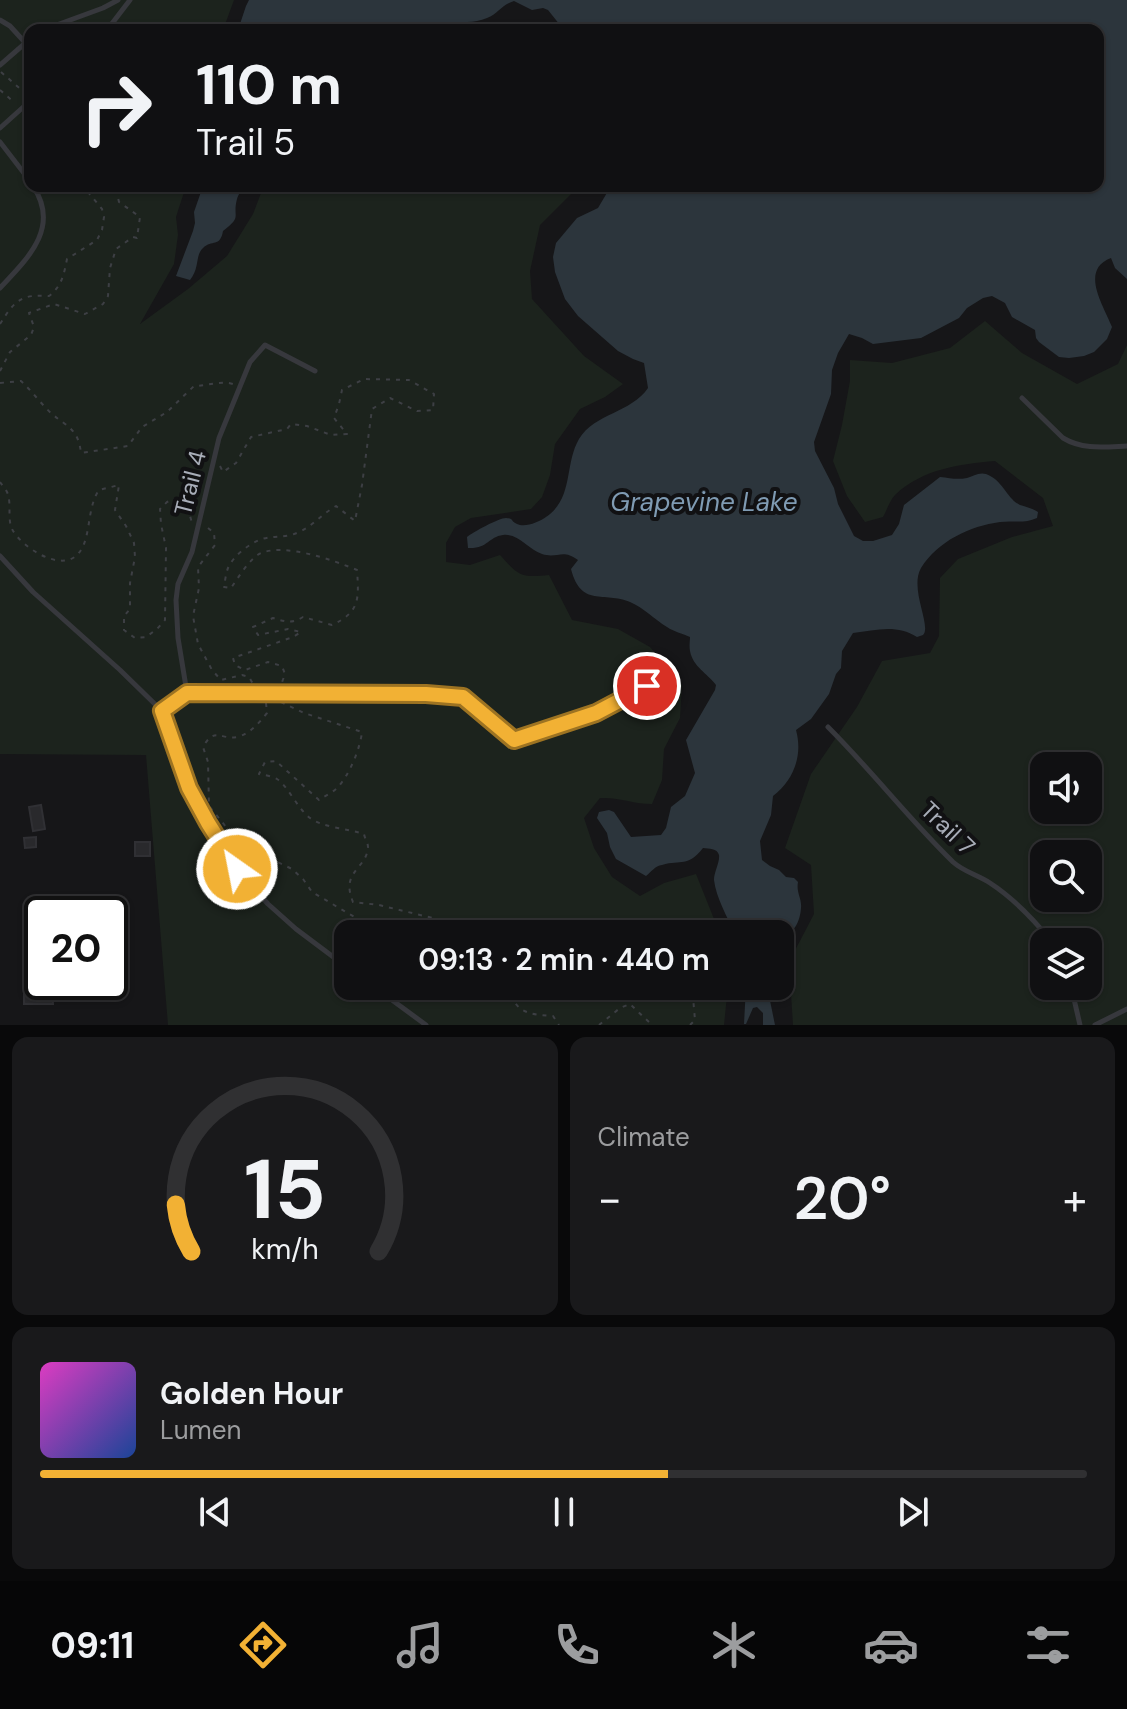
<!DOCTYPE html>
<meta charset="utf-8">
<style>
body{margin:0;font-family:"DM Sans",sans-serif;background:#19191b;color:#f1f3f6;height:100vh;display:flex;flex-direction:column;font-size:30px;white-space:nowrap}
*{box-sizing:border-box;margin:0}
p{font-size:26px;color:#9c9d9f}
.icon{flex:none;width:44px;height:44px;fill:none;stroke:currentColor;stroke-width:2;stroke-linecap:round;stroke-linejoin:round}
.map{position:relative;height:1025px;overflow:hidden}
.side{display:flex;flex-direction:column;gap:12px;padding:12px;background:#09090a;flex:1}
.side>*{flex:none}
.hud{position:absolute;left:24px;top:24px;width:1080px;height:168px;border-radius:16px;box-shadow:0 2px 6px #0004,0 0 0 2px #303032;background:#101012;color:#f1f3f6;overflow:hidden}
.controls{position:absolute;left:1030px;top:752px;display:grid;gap:16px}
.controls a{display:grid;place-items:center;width:72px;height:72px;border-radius:16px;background:#101012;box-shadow:0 2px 6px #0004,0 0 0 2px #303032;font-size:40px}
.speed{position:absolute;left:24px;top:896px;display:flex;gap:16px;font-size:40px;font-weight:700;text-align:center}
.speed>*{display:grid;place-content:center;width:104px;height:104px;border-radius:50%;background:#101012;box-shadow:0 2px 6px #0004,0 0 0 2px #303032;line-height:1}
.speed .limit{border:4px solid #111;border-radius:12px;background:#fff;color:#111}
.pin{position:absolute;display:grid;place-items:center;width:68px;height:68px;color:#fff;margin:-34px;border:4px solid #fff;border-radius:50%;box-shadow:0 2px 8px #0007}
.me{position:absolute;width:88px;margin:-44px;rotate:327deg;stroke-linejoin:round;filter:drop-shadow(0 0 6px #0008)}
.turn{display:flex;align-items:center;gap:28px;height:168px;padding:0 40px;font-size:36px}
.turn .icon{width:104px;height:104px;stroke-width:2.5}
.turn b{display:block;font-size:56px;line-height:68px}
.big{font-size:60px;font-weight:600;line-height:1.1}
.side .tile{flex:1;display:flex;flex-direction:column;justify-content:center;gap:12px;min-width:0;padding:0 28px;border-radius:16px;background:#19191b}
.side .dial{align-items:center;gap:0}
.dial svg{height:208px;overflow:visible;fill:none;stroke:#303032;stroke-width:7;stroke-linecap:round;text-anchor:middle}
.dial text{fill:#f1f3f6;stroke:none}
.song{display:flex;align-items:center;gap:24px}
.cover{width:96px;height:96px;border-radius:12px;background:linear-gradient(135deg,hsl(310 70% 55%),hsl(220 70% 35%))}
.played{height:8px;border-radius:4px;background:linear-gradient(90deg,#f2b134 60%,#303032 60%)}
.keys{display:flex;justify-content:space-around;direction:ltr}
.heat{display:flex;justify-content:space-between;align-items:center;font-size:44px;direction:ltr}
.side .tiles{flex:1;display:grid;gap:12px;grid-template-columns:1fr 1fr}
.tile:last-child{grid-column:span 2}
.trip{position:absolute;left:334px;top:920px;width:460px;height:80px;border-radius:16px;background:#101012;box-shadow:0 2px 6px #0004,0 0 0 2px #303032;font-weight:600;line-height:80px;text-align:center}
.menu{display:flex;height:128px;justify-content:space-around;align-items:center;background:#060607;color:#9c9d9f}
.menu .icon{width:56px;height:56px}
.menu .active{color:#f2b134}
.menu b{font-size:36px;color:#f1f3f6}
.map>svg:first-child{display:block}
.green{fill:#1c231d;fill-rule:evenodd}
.water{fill:#2c353c}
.building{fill:#29292c;stroke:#303034;stroke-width:2}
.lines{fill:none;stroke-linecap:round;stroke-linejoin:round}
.path{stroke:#3d3f44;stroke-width:2;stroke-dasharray:4 6;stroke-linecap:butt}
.service{stroke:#37383d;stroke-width:5}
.route-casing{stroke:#9d7322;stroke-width:20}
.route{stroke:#f2b134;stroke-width:14}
.labels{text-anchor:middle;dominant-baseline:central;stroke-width:8;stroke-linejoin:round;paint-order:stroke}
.street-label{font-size:24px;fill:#a8adb8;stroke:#111113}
.water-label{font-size:26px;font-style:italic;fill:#7f9bb3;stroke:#111113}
</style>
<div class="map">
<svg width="1127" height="1025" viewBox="0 0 1127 1025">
<rect width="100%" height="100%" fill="#161618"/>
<path class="green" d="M0,0H234L223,30H30V186H186L176,217L178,235L174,264L140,324L188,289L227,256L253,214L261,193L265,186H389L392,193L403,186H576L574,191L540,225L530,271L532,299L584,356L623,384L605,397L580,409L555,444L550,475L542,497L531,509L471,518L455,527L446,543V562L470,565L500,555C519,576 521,578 549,575L572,620L618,629L650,647L682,685L680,718L664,749L662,780L652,804C633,804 620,797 600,798L584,818L594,848L612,877L640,896L664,883L696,874L720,934H348V986H728L724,1025H168L146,755L0,754Z
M985,321L1022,353L1077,384L1118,364L1127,345V1025H793L789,962L814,914L811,865L785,848L811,774L857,707L882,661L930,653L939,636L940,578L958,559L1012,537L1053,526L1043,498L995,461C960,464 922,469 895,495C890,500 887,510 883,517L865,522L847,496L833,461L842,425L850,381V360L892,363L950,348ZM1044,766H1088V810H1044ZM1044,854H1088V898H1044ZM1044,942H1088V986H1044Z"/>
<path class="water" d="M249,0H1127V279L1115,268L1111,258C1079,270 1104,306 1112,327L1107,339L1094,352L1084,356L1069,358L1059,357L1039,342L1036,338L1035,330L1012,317L1005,303L992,296L983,298L967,308L959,318L921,338L873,344L862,338L849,334L838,353L832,370L831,394L814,442L815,451L834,488L838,504L854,536L863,541H873L892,535L899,524L904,505L940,477C950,478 957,480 967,478C973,476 979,472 986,474C1003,480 1007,499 1020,505C1026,507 1032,508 1038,512L1037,518C1024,524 1013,520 1000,522C970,526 938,541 921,568C909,589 932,626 923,635C921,636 919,636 917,637C897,624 876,630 853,633L842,651L841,668L836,674L829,694L811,719L796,730C803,755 794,780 773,796L771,815L760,841L762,860L770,866L779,870L786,877L794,878L798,882C796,893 802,898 801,908C800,922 794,934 780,937V934H735C728,918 716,898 714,880C714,872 720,862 719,855C717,848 709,849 703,848C687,868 682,859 662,865C655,866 651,872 646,876L616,859L610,847L607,833L597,818L599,812L609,810L614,812L631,837L661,835L666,828L671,807L685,796L695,773L686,740L715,690L716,685C707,673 693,667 690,651C689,646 690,641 690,637C682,633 674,632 667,627C654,619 644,608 630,602C604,591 581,608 571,569L578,560C562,548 558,559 542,554C528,549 518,533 503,535C488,537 488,549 468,548L467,537C473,532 499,518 506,518C515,519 509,520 517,524C525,528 539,522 546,517C574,498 564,465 579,439C595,413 631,413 648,388L644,363L633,359L618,351L578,316L565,299L555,272L553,257L556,243L577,218L598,208L611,186H1098V30H564L548,10L543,8L532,10L514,1C501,5 498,14 487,18C474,24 460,21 447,23L441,30H238L246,6Z
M203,186H244C242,189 238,195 237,199C232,218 243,216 223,231C220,248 212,239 203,248C195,255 200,268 190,280L176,276L193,231L195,223L194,212Z
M746,986H767L775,1025H763V1013L757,1007L753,1008L746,1024H744Z"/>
<path class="building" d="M41,805L45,829L33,831L29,807Z
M36,837V847L25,848L24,838Z
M135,842H150V856H135Z
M41,926L42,959L37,960L32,927Z
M24,988H52L53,1004H24Z"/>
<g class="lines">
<path class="path" d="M1,72L26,94
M0,90L15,103
M0,324C15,300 21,294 49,296C62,286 64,274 67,259L97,240L102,230L104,217L102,209L83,186
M0,371L10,352L31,335L34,327L29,313L54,304L85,314L103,304L108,296L110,268L116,249L133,237L137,238L140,217L119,202L115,186
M0,383L21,381C32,391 41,404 52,414C69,428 78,429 81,453L128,446L142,427L167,412L194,386C208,386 221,380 233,384
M220,466L223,472L236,463L251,437L287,429L291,424L307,426L331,435L347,434L334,418L339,404L342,390L364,379L409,380L434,394L433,410L417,411L390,398L372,409L362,485L355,521L336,506C322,514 314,525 299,532C284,539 275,535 262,539C250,543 233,556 228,568C226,573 225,581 224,587L231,588C238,578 248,561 259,554C283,542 333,560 357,570C359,599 360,612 332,625L303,617C292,624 286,622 273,618L253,627L258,635L288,629L301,632L293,637L233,658L235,665L245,670L268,662L282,666L285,674L281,685
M0,482C2,485 5,488 7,492C12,503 7,518 12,529C21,547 61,573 78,554C92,538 86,509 99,490L119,485L115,510L126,526L134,543L135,557L130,583V609L124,616V630L135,638L146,637L157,629L165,620L166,548L161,524L160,509L167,502L180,497L186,501L192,523
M208,528L214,533L215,545L198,567L199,588L193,616L198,644L212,670L221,680L242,675L249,677L253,684
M281,702L304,713L362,732C360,749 349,776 337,788C332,793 325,796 319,800L276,761L265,762L259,774C264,775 272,776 277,779C288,786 297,808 310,818C321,827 349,829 364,834C365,839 368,843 368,847C367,869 340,871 353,902L379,905L445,921L476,925L500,934
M266,703L267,713C259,723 250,734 237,737C220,740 215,726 203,747L208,762L209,806L240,844L292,869L303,879L312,892L363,922L374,934
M382,934L410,928L418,934
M507,986C516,1013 526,1014 553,1016L559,1025
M599,1025L620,1008L630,1004L652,1025
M690,1025L695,1020L692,986"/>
<path class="service" d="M0,20L10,26L30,48
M43,30L103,8L118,0
M107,30L130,0
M0,65L30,39
M0,128L30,101
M0,142L30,181
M0,288C27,259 61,228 33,186
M1022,398L1063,438C1083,450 1104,447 1127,446
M0,556L33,592L120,670L162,711L189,788L208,823L237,869L268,904L296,929L348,968
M187,693L178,638L176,600L178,584L192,552L219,438L250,362L265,345L315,371
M162,711L187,693L426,694L463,697L514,740L596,713L647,686
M828,727C872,771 909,819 953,862C964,872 978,875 990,883C1013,898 1035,921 1052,942
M373,986L426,1025
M1071,986L1080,1025
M1095,1025L1127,1009"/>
</g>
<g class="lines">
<defs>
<path id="route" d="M237,869L208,823L189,788L162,711L187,693L426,694L463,697L514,740L596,713L647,686"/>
</defs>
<use href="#route" class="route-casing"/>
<use href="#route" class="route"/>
</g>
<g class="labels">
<g class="street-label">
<text transform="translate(190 483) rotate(-76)">Trail 4</text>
<text transform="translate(948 828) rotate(44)">Trail 7</text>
</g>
<g class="water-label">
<text x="704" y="502">Grapevine Lake</text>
</g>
</g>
</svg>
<div class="controls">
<a><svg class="icon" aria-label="sound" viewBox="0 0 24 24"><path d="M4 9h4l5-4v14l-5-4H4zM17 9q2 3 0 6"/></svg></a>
<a><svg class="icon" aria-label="search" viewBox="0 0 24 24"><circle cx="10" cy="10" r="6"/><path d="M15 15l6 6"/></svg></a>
<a><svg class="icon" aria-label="layers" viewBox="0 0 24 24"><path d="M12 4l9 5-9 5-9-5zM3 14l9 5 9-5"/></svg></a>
</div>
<div class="speed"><div class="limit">20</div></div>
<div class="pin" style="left:647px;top:686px;background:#d93025"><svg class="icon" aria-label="arrive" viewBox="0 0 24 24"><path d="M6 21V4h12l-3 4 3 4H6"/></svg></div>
<svg class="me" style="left:237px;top:869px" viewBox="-20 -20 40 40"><circle r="17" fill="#f2b134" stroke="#fff" stroke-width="3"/><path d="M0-11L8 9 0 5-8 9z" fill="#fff"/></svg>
<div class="trip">09:13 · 2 min · 440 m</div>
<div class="hud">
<div class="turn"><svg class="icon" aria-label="right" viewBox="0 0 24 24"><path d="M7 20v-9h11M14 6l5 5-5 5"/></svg><div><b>110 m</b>Trail 5</div></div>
</div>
</div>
<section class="side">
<div class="tiles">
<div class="tile dial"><svg viewBox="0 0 100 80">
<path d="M14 69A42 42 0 1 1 86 69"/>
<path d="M14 69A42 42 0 0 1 8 51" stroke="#f2b134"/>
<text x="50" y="56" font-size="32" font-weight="700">15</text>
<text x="50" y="72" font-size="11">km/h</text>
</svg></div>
<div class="tile"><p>Climate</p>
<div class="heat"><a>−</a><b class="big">20°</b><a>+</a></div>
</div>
<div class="tile">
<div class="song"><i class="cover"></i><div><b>Golden Hour</b><p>Lumen</p></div></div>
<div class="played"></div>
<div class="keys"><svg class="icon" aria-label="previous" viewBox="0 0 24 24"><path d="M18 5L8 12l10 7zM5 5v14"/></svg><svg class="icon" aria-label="pause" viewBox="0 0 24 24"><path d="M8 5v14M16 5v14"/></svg><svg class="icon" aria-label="next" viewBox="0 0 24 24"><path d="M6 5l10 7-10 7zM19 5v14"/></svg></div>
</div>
</div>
</section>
<nav class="menu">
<b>09:11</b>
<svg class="icon active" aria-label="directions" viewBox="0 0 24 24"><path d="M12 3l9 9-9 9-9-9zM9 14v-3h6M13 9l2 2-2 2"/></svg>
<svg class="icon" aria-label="music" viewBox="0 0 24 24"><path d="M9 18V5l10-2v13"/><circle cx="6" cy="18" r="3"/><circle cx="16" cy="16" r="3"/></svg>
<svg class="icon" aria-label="phone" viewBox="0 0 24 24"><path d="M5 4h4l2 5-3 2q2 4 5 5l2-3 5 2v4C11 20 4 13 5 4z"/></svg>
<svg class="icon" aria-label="climate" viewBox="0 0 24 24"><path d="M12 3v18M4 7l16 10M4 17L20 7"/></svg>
<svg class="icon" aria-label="car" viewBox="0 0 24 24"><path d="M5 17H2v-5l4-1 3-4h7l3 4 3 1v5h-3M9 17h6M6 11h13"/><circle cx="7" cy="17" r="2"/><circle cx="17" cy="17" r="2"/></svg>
<svg class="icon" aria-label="filters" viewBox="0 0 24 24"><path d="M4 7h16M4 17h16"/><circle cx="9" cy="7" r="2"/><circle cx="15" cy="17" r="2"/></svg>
</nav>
